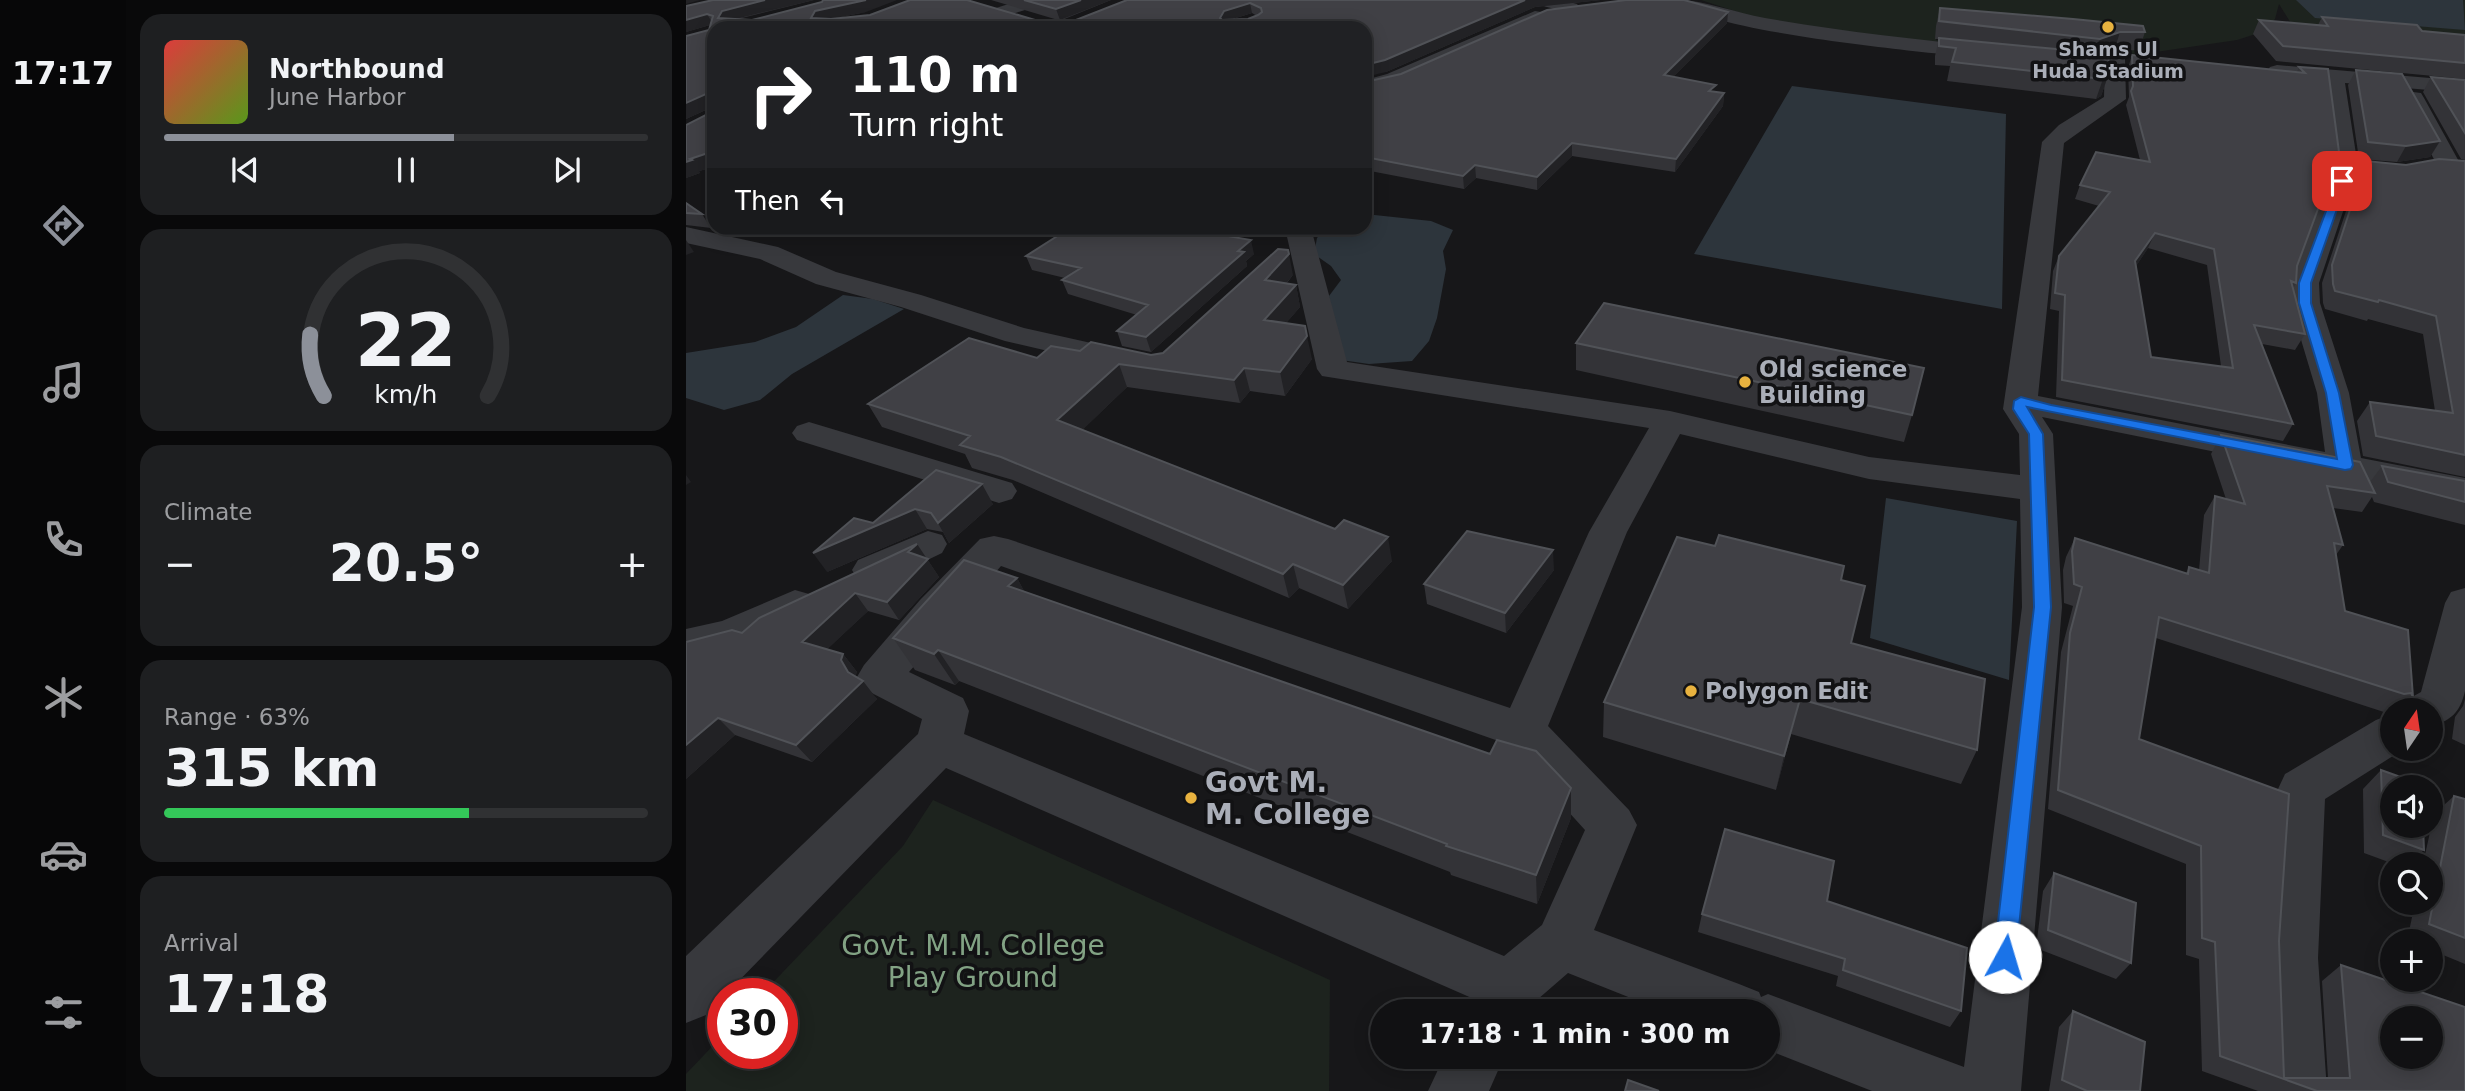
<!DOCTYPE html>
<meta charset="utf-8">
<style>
body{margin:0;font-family:"DejaVu Sans",sans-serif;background:#1e1f21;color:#f1f3f6;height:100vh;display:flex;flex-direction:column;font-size:26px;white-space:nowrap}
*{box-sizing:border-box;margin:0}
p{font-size:23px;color:#9c9da0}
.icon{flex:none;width:38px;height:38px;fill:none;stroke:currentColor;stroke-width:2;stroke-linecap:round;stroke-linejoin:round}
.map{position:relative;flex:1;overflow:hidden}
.sheet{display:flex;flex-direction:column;gap:14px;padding:14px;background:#09090a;width:560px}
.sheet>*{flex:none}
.banner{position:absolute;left:21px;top:21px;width:665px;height:214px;border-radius:21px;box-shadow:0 4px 18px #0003,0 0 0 2px #303133;background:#202124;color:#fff;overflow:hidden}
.needle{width:46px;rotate:13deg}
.controls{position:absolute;left:1694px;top:698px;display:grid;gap:14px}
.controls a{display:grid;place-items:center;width:63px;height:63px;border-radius:50%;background:#111113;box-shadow:0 4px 18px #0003,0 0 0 2px #303133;font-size:35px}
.speed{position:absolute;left:21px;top:978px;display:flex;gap:14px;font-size:35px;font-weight:700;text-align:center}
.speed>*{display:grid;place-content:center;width:91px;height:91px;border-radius:50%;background:#111113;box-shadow:0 4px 18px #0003,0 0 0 2px #303133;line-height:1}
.speed .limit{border:10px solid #d22;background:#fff;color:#111}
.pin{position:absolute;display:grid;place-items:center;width:60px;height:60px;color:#fff;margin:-30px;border-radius:14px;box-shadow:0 4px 10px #0006}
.me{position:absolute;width:77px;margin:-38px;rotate:6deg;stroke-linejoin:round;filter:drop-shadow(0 0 5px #0008)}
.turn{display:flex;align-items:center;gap:24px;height:147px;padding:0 28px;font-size:32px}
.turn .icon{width:91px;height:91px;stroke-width:2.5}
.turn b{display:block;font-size:49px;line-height:60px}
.then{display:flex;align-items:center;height:66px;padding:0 28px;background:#0003;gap:14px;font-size:26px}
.big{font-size:52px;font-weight:700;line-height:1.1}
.sheet .widget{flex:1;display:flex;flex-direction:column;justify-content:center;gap:10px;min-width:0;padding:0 24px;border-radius:21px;background:#1e1f21}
.sheet .dial{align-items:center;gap:0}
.dial svg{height:182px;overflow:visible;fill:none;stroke:#303133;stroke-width:7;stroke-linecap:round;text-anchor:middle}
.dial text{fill:#f1f3f6;stroke:none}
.song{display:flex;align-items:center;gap:21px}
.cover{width:84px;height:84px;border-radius:10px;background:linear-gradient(135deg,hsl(0 70% 55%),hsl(90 70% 35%))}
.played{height:7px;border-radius:4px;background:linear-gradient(90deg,#8c9099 60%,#303133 60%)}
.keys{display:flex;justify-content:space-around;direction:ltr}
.heat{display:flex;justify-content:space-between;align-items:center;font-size:38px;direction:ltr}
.charge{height:10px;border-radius:5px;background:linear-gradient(90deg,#34c759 63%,#303133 0)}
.trip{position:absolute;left:684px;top:999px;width:410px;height:70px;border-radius:35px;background:#111113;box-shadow:0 4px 18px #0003,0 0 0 2px #303133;font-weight:700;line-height:70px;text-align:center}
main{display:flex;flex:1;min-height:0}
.menu{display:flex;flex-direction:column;width:126px;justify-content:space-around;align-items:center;background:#070708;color:#9c9da0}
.menu .icon{width:49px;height:49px}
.menu .active{color:#8c9099}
.menu b{font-size:32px;color:#f1f3f6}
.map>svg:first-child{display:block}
.green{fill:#1d231e;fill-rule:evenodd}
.water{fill:#2d353c}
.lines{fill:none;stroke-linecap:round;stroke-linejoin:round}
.minor{fill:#38393d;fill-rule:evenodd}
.wall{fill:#333337;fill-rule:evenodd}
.shaded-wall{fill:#222225}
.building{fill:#404045;stroke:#505257;stroke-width:2;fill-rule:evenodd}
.route{fill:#1a73e8;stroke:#114b97;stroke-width:2}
.poi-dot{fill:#e8b23f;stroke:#121214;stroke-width:2.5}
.labels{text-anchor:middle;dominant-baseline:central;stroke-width:7;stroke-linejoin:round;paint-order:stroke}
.far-poi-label{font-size:19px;font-weight:bold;fill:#aaaeb8;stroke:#121214}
.poi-label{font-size:23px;font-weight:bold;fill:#aaaeb8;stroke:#121214;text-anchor:start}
.near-poi-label{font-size:28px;font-weight:bold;fill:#aaaeb8;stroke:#121214;text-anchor:start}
.near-park-label{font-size:28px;fill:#82a284;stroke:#121214}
</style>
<main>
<nav class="menu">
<b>17:17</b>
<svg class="icon active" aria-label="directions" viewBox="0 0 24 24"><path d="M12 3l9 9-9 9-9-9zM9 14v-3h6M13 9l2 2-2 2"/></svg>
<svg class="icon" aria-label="music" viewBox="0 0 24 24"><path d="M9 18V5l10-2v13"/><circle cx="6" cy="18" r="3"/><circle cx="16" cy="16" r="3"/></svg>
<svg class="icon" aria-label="phone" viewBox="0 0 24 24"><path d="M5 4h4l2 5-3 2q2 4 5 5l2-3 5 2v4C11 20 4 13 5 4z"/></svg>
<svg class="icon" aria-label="climate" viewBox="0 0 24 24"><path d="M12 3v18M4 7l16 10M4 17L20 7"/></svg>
<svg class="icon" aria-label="car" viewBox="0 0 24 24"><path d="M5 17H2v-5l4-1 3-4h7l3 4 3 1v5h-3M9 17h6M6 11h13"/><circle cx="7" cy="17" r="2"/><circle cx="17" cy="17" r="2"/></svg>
<svg class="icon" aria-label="filters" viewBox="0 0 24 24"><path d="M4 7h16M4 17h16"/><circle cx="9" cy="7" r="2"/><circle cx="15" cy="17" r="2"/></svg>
</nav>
<section class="sheet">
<div class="widget">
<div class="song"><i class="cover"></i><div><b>Northbound</b><p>June Harbor</p></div></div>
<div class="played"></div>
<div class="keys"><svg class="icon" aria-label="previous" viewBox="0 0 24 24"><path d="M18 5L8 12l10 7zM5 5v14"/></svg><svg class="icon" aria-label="pause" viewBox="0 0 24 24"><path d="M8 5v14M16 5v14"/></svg><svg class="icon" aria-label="next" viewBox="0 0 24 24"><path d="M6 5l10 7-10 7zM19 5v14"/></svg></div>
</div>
<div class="widget dial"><svg viewBox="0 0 100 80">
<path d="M14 69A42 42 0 1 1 86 69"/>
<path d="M14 69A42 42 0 0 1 8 42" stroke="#8c9099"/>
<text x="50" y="56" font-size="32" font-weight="700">22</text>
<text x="50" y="72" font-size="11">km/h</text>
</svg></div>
<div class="widget"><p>Climate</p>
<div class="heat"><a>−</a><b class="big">20.5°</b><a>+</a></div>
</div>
<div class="widget"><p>Range · 63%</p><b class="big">315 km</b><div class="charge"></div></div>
<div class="widget"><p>Arrival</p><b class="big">17:18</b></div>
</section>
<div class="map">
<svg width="1779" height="1091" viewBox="0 0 1779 1091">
<rect width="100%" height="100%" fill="#171719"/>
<path class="green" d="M1015,0H1779V47L1608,28L1593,4L1589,19L1576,32L1551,40L1463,53L1421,55L1214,39L1076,20ZM1250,26L1384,51L1250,40Z
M247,800L644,980L643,1091H0V1074L37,1035V1054H96V994H76L217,846Z"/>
<path class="water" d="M1610,0H1777L1779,30L1629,18Z
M1106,86L1320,114L1316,309L1008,254Z
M679,214L745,221L767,230L757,251L760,269L751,318L743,341L726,361L683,364L655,360L643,296L655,280L645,266L628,254L631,238L640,228H679Z
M157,295L187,299L218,309L106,374L74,400L38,410L0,398V353L69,342L110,327Z
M1200,498L1331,521L1323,680L1184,638Z"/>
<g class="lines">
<path class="minor" d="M335,0H362L359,4L316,17L307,12L310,8Z
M846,0H875L891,4L894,8L885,13L849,4Z
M990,0C1020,0 1049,13 1079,18C1153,31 1227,39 1302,47L1312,53L1302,59C1250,53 1017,33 990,0Z
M849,11L855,12L858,16L855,20L715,83L679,92V80L701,74Z
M1429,53L1436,55L1439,59L1440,99L1378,143L1352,396L1639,452L1631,393L1604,303L1605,283L1648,167L1638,81L1591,77L1584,75L1581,71L1584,67L1591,65L1779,81V93L1659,83L1672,167L1633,283L1634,303L1663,393L1675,458L1779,478V502L1356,417L1367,434L1376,607L1335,1091H1186L1082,1050V1012H980L882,973L844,1006L841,1012H783L788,999L260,768L40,994H37L20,1015L0,1023V956L232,734L236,719L178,689L171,677L178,665L234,600L294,539L308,536L322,539L824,708L903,532L963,428L636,376L631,369L599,228H625L661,362L984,411L1183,457L1334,475L1333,434L1317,409L1356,142L1373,125L1418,97L1419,59L1422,55ZM994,434L1183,479L1334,499L1336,607L1278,1067L1082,994L1075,997L1073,992L1053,984L908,930L951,825L943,810L862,726L941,532ZM315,566L821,744L899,830L856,925L818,956L278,734L283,711L277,698L223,672Z
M1727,92L1735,93L1738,98L1776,167L1772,172H1756L1752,167L1716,98L1719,93Z
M0,227L92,247L150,272L235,295L338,328L459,355L464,362L459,369L448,371L319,341L215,307L130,284L74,259L0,243Z
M123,422L326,483L331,491L326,499L313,503L111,440L106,433L111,426Z
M242,531L256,535L261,544L256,553L200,580L186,584L172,580L166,570L172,560Z
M1779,588V691C1774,713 1765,720 1745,727V710H1720L1726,697L1735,692L1759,603L1765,592Z
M109,590L123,594L129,605C113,634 33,654 0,661V629L36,621Z
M1706,714V749H1718L1639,799L1632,958L1641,1091H1581L1578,958L1592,789L1599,774L1690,720Z
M758,1057H818L803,1091H742Z"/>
</g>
<path class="wall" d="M27,0H128L52,19L66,20L180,12L145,19L372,20L305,0H425L376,20H390L441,0H915L849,7L700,72L679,28H28V167L13,171L14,173L0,178L22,114V109L0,119V36L23,30L24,25L0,32ZM566,13L571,16L562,19H547Z
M1254,8L1459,32L1453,50L1428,51L1418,54L1422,76L1415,96L1410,99L1261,81L1264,66L1249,65V56L1253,39H1249L1250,26Z
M1042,12L1041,23L987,77L1029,92L1038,93L1037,106L989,172L886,156L851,190L790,178L778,189L679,170V82Z
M1636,17L1736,31L1779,35V79L1590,61L1567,34L1573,20L1632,25Z
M1446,55L1611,72L1613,67L1642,69L1611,266L1610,283L1607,289L1619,334L1609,350L1576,344L1607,424L1597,441L1370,397L1373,311L1364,309L1367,271L1373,256L1413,206L1389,199L1394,185L1454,160L1440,105L1443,97L1442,68ZM1462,248L1521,265L1535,366L1465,357L1450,266Z
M1670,70L1754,141L1744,157L1711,162L1673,159L1662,85Z
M1745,77L1779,80V160L1775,159L1737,92Z
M1680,161L1720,165L1779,161V477L1677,456L1671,421L1684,402L1749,411L1737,334L1682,319L1681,321L1639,309L1637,303L1636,283L1671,178Z
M0,203L16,214L25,228L0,225Z
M539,236L568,254L560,261L561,266L465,352L436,346L431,331L451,315L382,294L376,280L379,278L346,270L340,256Z
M607,275L600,284L610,285L614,307L600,323L626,359L599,396L564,391L554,403L441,387L396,430L706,561L662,609L613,588L603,598L327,480L286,468L279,454L196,427L182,404L351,358L394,351L465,355L477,353Z
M890,343L1226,415L1218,442L890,370Z
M1535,435L1684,482L1696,466L1779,481V525L1688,502L1686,497L1676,512L1647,508L1657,545L1650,555L1659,611L1727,697L1715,710H1706V712L1701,713L1470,638L1453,739L1593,941L1598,1078H1642L1636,981L1655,965L1779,1091H1572L1516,1071L1513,959L1500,955V864L1362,809L1375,652L1387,606L1378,603L1377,570L1380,557L1389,538L1500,573L1503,567L1513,570L1518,515L1529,496L1540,499L1525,454Z
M250,470L307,504L263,543L257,532L241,529L141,572L187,523Z
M231,544L253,577L213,620L182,611L141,649L157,654L171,672L169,676L191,699L126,762L49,735L0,779L56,633Z
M868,570L820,633L741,604L738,584Z
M331,578L338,591L885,788V818L851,904L765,875L764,872L273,681L269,685L229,670L207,638Z
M1155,580L1165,643L1291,750L1275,784L1105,734L1090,790L917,737L918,702Z
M1779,699V745L1766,739L1769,717L1777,706Z
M1695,770L1738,850L1722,864H1708L1678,853L1677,789Z
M1768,796L1779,799V964L1745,950V942L1721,941L1729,903H1745V864H1737L1748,814Z
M1368,873L1445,963L1430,979L1350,948L1357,891Z
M1141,901L1275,1011L1264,1027L1150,986L1152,976L1012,932L1016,914Z
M1387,1011L1454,1091H1363L1373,1027Z"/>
<path class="shaded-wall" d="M0,0H14L0,4Z
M79,0H128L41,21L32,18L36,11Z
M180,0H211L180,12L134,21L125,18L129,11Z
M395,0H425L374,20L370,9Z
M839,0H915L849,7L700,72L679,77V65Z
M564,3L566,13L540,21L534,18L538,11Z
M1042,12L1041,23L977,87L978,75Z
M21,14L27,24L0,32V20Z
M527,20L529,28H503Z
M1434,32L1428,51L1408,57L1414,39Z
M1422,76L1415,96L1410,99L1417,79Z
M22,93L28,106L0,119V103Z
M1038,93L1037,106L989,172L990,159Z
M1754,141L1744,157L1711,162L1720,146Z
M886,143V156L851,190V177Z
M28,151V167L13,171L14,173L0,178V162L4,159Z
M789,165L790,178L778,189L777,176Z
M530,228H547L527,247L524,233Z
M1469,233L1462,248L1443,277L1449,261Z
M0,240L8,252L0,255Z
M565,240L568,254L560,261L561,266L465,352L460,337Z
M603,254L607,275L584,302L579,280Z
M610,285L614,307L583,343L578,320Z
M621,336L626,359L599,396L594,372Z
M433,364L441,387L382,444L371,420Z
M558,368L564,391L554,403L548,380Z
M0,475L5,482L0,485Z
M296,484L307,504L263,543L252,523Z
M229,509L241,529L141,572L127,553Z
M702,537L706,561L662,609L657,585Z
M231,544L253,577L213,620L201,602L222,552Z
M867,550L868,570L820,633L819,613Z
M607,564L613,588L603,598L597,574Z
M331,578L348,610L322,586Z
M169,593L182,611L130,660L116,642Z
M252,650L273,681L269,685L248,654Z
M157,654L171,672L169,678L177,681L191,699L126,762L110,745L162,672L155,660Z
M1114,699L1105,734L1090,790L1098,756Z
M32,718L49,735L0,779V745Z
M885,788V818L851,904L850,875Z"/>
<path class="building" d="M27,0H79L36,11L32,18L66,20L136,2L137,0H180L129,11L125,18L145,19L184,15L224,0H281L349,20H390L441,0H839L699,60L679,65V28H550L527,20L503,28H28V151L4,159L6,160L0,162V125L22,114V93L0,103V36L23,30L27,16L21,14L0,20V6ZM564,3L575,8L576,12L572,15L562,19L536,20L534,18L538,11Z
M338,0H395L370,9Z
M940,0H998L1042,12L978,75L1030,85L1023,91L1038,93L990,159L886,143L851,177L789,165L777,176L679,157V82L715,74L861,10Z
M1254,8L1387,19L1457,26L1459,32H1434L1414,39L1253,21Z
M1636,17L1731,25L1736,31L1779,35V63L1597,46L1573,20L1642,26Z
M1253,38L1423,54L1422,76L1417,79L1266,62L1270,48L1253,46Z
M1446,55L1619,73L1613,67L1642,69L1653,152L1611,266L1610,283L1605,281L1619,334L1568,325L1607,424L1376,380L1379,295L1369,293L1373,256L1424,192L1394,185L1410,152L1464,162L1445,91L1447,86ZM1469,233L1528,249L1547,368L1465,357L1449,261Z
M1670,70L1716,74L1754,141L1720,146L1682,142Z
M1745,77L1779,80V133Z
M1753,159L1779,161V455L1690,436L1684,402L1767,413L1750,316L1693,300L1692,302L1649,291L1647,284L1646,265L1680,161L1720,165Z
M0,203L16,214L0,213Z
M384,228H530L524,233L565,240L552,251L558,252L460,337L431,331L462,305L376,280L395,268L340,256Z
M592,249L602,250L603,254L579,280L610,285L578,320L619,326L621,336L594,372L558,368L548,380L433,364L371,420L649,529L658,520L702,537L657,585L607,564L597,574L315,457L274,445L284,436L182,404L283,338L351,358L365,346L394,351L405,342L465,355L477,353Z
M918,303L1238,368L1226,415L890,343Z
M1535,435L1674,462L1689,493L1641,486L1657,545L1648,543L1659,611L1722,630L1727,697L1725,693L1718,694L1473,617L1453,739L1603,794L1593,941L1598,1078H1664L1655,965L1779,1007V1091H1631L1534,1056L1529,942L1516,938L1515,846L1372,790L1384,633L1396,587L1388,584L1386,551L1389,538L1502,574L1503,567L1523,573L1529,496L1559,504ZM1706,1018H1745V1057H1706Z
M1696,466L1779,481V502L1702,482Z
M250,470L296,484L252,523L245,513L229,509L127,553L168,518L187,523Z
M781,531L867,550L819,613L738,584Z
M1033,535L1158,566L1155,580L1179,586L1165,643L1299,679L1291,750L1114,699L1098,756L918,702L991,537L1029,546Z
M231,544L222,552L242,559L201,602L169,593L116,642L157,654L155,660L162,672L177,681L110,745L32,718L0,745V642L46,630L56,633L73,618Z
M278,560L331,578L322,586L804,754L811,740L850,751L885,788L850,875L760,846L761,844L252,650L248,654L207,638Z
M1695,770L1734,784V788H1706V826H1737L1738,850L1697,835Z
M1768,796L1779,799V938L1743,924Z
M1039,829L1148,861L1141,901L1281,948L1275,1011L1157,970L1159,959L1016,914Z
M1368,873L1450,903L1445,963L1362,930Z
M1387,1011L1459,1042L1454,1091H1401L1376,1080Z
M942,1080L973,1091H939Z"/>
<path class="route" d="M1652,179L1661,181L1625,283V303L1653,393L1667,465L1665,469L1659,470L1341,407L1357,434L1365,607L1330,957L1327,964L1319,968L1311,964L1308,957L1348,607L1343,434L1327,409L1328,401L1335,397L1365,405L1651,459L1640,393L1613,303V283Z"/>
<g class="poi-dot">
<circle cx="1422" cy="27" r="7"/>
<circle cx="1059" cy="382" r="7"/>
<circle cx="1005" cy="691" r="7"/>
<circle cx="505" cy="798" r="7"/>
</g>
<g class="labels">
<g class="far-poi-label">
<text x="1422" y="49">Shams Ul<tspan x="1422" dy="22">Huda Stadium</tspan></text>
</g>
<g class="poi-label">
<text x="1073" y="369">Old science<tspan x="1073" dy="26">Building</tspan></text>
<text x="1019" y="691">Polygon Edit</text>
</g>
<g class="near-poi-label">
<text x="519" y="782">Govt M.<tspan x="519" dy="32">M. College</tspan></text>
</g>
<g class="near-park-label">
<text x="287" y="945">Govt. M.M. College<tspan x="287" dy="32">Play Ground</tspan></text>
</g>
</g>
</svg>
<div class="controls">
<a><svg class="needle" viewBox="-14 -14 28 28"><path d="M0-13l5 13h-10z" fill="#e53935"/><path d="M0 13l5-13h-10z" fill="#9c9da0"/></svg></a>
<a><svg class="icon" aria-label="sound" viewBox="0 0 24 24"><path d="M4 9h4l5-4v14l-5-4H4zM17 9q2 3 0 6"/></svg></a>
<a><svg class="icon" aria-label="search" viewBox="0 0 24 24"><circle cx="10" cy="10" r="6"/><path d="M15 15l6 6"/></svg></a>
<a>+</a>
<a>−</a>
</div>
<div class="speed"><div class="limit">30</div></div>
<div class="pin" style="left:1656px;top:181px;background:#d93025"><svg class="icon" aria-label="arrive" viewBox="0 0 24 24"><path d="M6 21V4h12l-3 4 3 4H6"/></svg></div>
<svg class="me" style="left:1319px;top:957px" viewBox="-20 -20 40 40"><circle r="19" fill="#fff"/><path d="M0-13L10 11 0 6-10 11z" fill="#1a73e8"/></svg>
<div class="trip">17:18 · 1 min · 300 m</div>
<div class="banner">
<div class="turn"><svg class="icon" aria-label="right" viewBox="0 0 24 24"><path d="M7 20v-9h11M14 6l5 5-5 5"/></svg><div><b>110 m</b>Turn right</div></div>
<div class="then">Then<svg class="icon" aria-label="left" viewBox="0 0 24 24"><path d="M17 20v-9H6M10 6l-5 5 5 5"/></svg></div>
</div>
</div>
</main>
